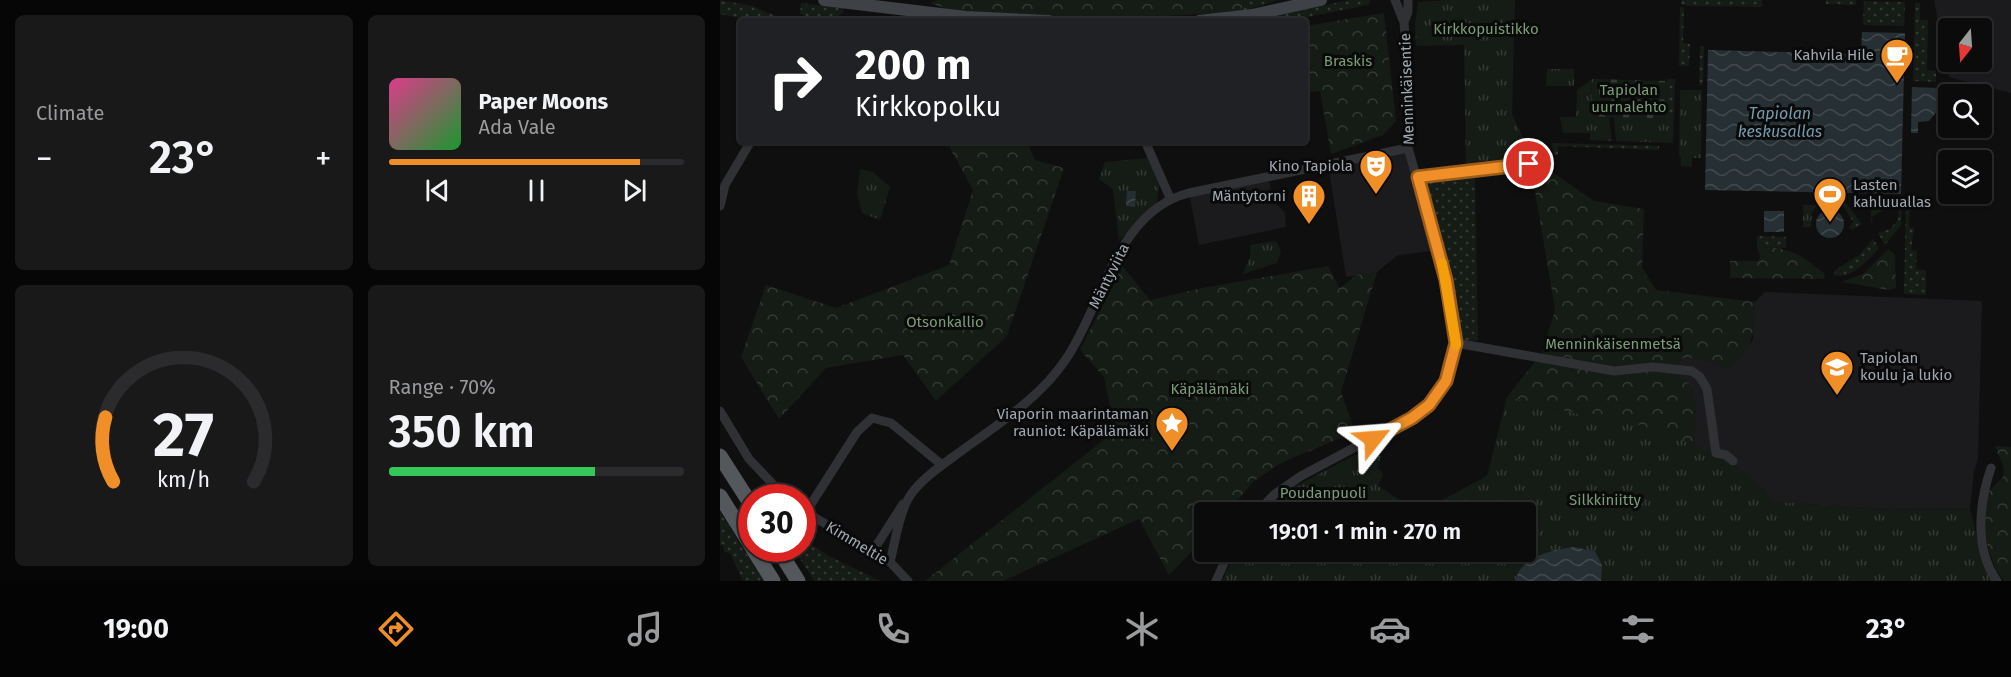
<!DOCTYPE html>
<meta charset="utf-8">
<style>
body{margin:0;font-family:"Fira Sans",sans-serif;background:#19191a;color:#f1f3f6;height:100vh;display:flex;flex-direction:column;font-size:22px;white-space:nowrap}
*{box-sizing:border-box;margin:0}
p{font-size:20px;color:#9a9b9d}
.icon{flex:none;width:33px;height:33px;fill:none;stroke:currentColor;stroke-width:2;stroke-linecap:round;stroke-linejoin:round}
.map{position:relative;flex:1;overflow:hidden}
.drawer{display:flex;flex-direction:column;gap:15px;padding:15px;background:#060607;width:720px}
.drawer>*{flex:none}
.banner{position:absolute;left:18px;top:18px;width:570px;height:126px;border-radius:6px;box-shadow:0 2px 4px #0004,0 0 0 2px #2b2b2d;background:#202124;color:#fff;overflow:hidden}
.needle{width:39px;rotate:197deg}
.fabs{position:absolute;left:1218px;top:18px;display:grid;gap:12px}
.fabs a{display:grid;place-items:center;width:54px;height:54px;border-radius:6px;background:#0b0b0c;box-shadow:0 2px 4px #0004,0 0 0 2px #2b2b2d;font-size:30px}
.speed{position:absolute;left:18px;top:484px;display:flex;gap:12px;font-size:30px;font-weight:700;text-align:center}
.speed>*{display:grid;place-content:center;width:78px;height:78px;border-radius:50%;background:#0b0b0c;box-shadow:0 2px 4px #0004,0 0 0 2px #2b2b2d;line-height:1}
.speed .limit{border:9px solid #d22;background:#fff;color:#111}
.pin{position:absolute;display:grid;place-items:center;width:51px;height:51px;color:#fff;margin:-26px;border:3px solid #fff;border-radius:50%;box-shadow:0 2px 6px #0007}
.me{position:absolute;width:66px;margin:-33px;rotate:62deg;stroke-linejoin:round;filter:drop-shadow(0 0 4px #0008)}
.turn{display:flex;align-items:center;gap:21px;height:126px;padding:0 18px;font-size:27px}
.turn .icon{width:78px;height:78px;stroke-width:2.5}
.turn b{display:block;font-size:42px;line-height:51px}
.big{font-size:45px;font-weight:600;line-height:1.1}
.drawer .tile{flex:1;display:flex;flex-direction:column;justify-content:center;gap:9px;min-width:0;padding:0 21px;border-radius:9px;background:#19191a}
.drawer .dial{align-items:center;gap:0}
.dial svg{height:156px;overflow:visible;fill:none;stroke:#2b2b2d;stroke-width:7;stroke-linecap:round;text-anchor:middle}
.dial text{fill:#f1f3f6;stroke:none}
.song{display:flex;align-items:center;gap:18px}
.cover{width:72px;height:72px;border-radius:9px;background:linear-gradient(135deg,hsl(330 70% 55%),hsl(130 70% 35%))}
.played{height:6px;border-radius:3px;background:linear-gradient(90deg,#f08f27 85%,#2b2b2d 85%)}
.keys{display:flex;justify-content:space-around;direction:ltr}
.heat{display:flex;justify-content:space-between;align-items:center;font-size:33px;direction:ltr}
.charge{height:9px;border-radius:4px;background:linear-gradient(90deg,#34c759 70%,#2b2b2d 0)}
.drawer .tiles{flex:1;display:grid;gap:15px;grid-template-columns:repeat(2,1fr)}
.trip{position:absolute;left:474px;top:502px;width:342px;height:60px;border-radius:6px;background:#0b0b0c;box-shadow:0 2px 4px #0004,0 0 0 2px #2b2b2d;font-weight:600;line-height:60px;text-align:center}
.tabs{display:flex;height:96px;justify-content:space-around;align-items:center;background:#040405;color:#9a9b9d}
.tabs .icon{width:42px;height:42px}
.tabs .selected{color:#f08f27}
.tabs b{font-size:27px;color:#f1f3f6}
main{display:flex;flex:1;min-height:0}
.map>svg:first-child{display:block}
.built{fill:#1b1b1d;fill-rule:evenodd}
.grass{fill:url(#grass-dots)}
.forest{fill:url(#forest-crowns)}
.cemetery{fill:url(#cemetery-stones)}
.park{fill:url(#park-tufts)}
.water{fill:url(#water-waves)}
.lines{fill:none;stroke-linecap:round;stroke-linejoin:round}
.minor{stroke:#303135;stroke-width:9}
.secondary{stroke:#3e4145;stroke-width:12}
.trunk{stroke:#54585d;stroke-width:15}
.route-casing{stroke:#9c5d19;stroke-width:15}
.route{stroke:#f08f27;stroke-width:10}
.slow{stroke:#f59e0b;stroke-width:10}
.labels{text-anchor:middle;dominant-baseline:central;stroke-width:6;stroke-linejoin:round;paint-order:stroke}
.park-label{font-size:15px;fill:#7a9c76;stroke:#0a0a0b}
.poi-label{font-size:15px;fill:#a0a8b1;stroke:#0a0a0b;text-anchor:end}
.street-label{font-size:15px;fill:#a0a8b1;stroke:#0a0a0b}
.water-label{font-size:16px;font-style:italic;fill:#769bad;stroke:#0a0a0b}
</style>
<main>
<section class="drawer">
<div class="tiles">
<div class="tile"><p>Climate</p>
<div class="heat"><a>−</a><b class="big">23°</b><a>+</a></div>
</div>
<div class="tile">
<div class="song"><i class="cover"></i><div><b>Paper Moons</b><p>Ada Vale</p></div></div>
<div class="played"></div>
<div class="keys"><svg class="icon" aria-label="previous" viewBox="0 0 24 24"><path d="M18 5L8 12l10 7zM5 5v14"/></svg><svg class="icon" aria-label="pause" viewBox="0 0 24 24"><path d="M8 5v14M16 5v14"/></svg><svg class="icon" aria-label="next" viewBox="0 0 24 24"><path d="M6 5l10 7-10 7zM19 5v14"/></svg></div>
</div>
<div class="tile dial"><svg viewBox="0 0 100 80">
<path d="M14 69A42 42 0 1 1 86 69"/>
<path d="M14 69A42 42 0 0 1 10 36" stroke="#f08f27"/>
<text x="50" y="56" font-size="32" font-weight="700">27</text>
<text x="50" y="72" font-size="11">km/h</text>
</svg></div>
<div class="tile"><p>Range · 70%</p><b class="big">350 km</b><div class="charge"></div></div>
</div>
</section>
<div class="map">
<svg width="1291" height="581" viewBox="0 0 1291 581">
<defs>
<pattern id="grass-dots" width="8" height="8" patternUnits="userSpaceOnUse" patternTransform="scale(1.5)"><rect width="8" height="8" fill="#151b15"/><path d="M2 2h.1M6 6h.1" fill="none" stroke="#343935" stroke-width="1.8" stroke-linecap="round"/></pattern>
<pattern id="forest-crowns" width="20" height="18" patternUnits="userSpaceOnUse" patternTransform="scale(1.5)"><rect width="20" height="18" fill="#151b15"/><path d="M2 6a3 3 0 1 1 6 0M12 15a3 3 0 1 1 6 0" fill="none" stroke="#343935"/></pattern>
<pattern id="cemetery-stones" width="16" height="16" patternUnits="userSpaceOnUse" patternTransform="scale(1.5)"><rect width="16" height="16" fill="#151b15"/><path d="M2 7V4a2 2 0 0 1 4 0v3zM10 15v-3a2 2 0 0 1 4 0v3z" fill="#343935"/></pattern>
<pattern id="park-tufts" width="24" height="20" patternUnits="userSpaceOnUse" patternTransform="scale(1.5)"><rect width="24" height="20" fill="#151b15"/><path d="M3 7l-1-3M5 7V3M7 7l1-3M15 17l-1-3M17 17v-4M19 17l1-3" fill="none" stroke="#343935"/></pattern>
<pattern id="water-waves" width="16" height="10" patternUnits="userSpaceOnUse" patternTransform="scale(1.5)"><rect width="16" height="10" fill="#262f33"/><path d="M0 5q4-4 8 0t8 0" fill="none" stroke="#424a4e"/></pattern>
</defs>
<rect width="100%" height="100%" fill="#0f0f10"/>
<path class="built" d="M1214,0H1291V93L1229,77ZM1228,28H1262V62H1228Z
M688,148L713,251L678,255L657,272L626,277L608,164Z
M549,177L552,199L565,213L566,227L479,245L469,193Z
M1045,292L1262,301L1258,459L1254,471L1250,508L1167,509L1052,502L1045,490L1004,456L973,446L976,406L971,386L955,375V365L965,357L991,362L1008,369L1033,340L1035,302Z"/>
<path class="grass" d="M0,0L32,6L68,21H36L0,14Z
M524,0H558L521,12Z
M629,0H651L648,5L567,21H532Z
M961,0H1042V7L968,6L961,4Z
M1106,0H1136V5L1106,4Z
M1144,1L1185,2L1184,26L1143,25Z
M81,3L124,8L123,13C107,23 97,22 80,14Z
M1195,3H1200V20H1208L1207,70L1216,71V82L1193,81Z
M960,7H964L963,43L970,44L969,66H959Z
M980,46H984L983,85H979Z
M947,79H955L954,119H946Z
M832,143L939,146V150L838,146V155H834Z
M755,176L758,341L741,340L730,267L706,185L710,180Z
M1101,198L1123,199L1142,224L1132,230L1129,227L1133,222L1122,204L1101,203Z
M1156,199H1182L1181,225L1165,245L1158,233L1170,229L1178,220L1179,200L1167,201L1162,211L1151,217L1153,220L1151,223V211Z
M1186,200H1190L1189,227L1194,228L1191,250L1197,251L1196,269L1206,270V295L1184,294Z
M1037,236L1066,237V248L1037,247Z
M1153,239L1159,248C1150,259 1129,281 1114,275V271L1139,255Z
M0,512L44,581H23L10,553L4,552L3,545H0Z
M83,539L109,556L160,581H94L74,549H82Z"/>
<path class="forest" d="M217,0H524L521,12L393,19L241,14L210,3Z
M664,13L676,121L663,135L611,154L600,91L585,93V26Z
M226,141H307L315,160L344,168L287,336L216,401L183,355L106,368L59,419L21,357L46,285L116,308L229,265L253,190Z
M825,167L874,201L924,209L922,267L936,290L1035,302C1034,332 1035,349 1008,369L991,362L965,357L955,365V375L971,385L976,406L973,446L1004,456L1045,490L1053,502L1078,503L1087,521L878,419L787,397L822,353L835,310L812,173Z
M1037,247C1073,248 1076,252 1105,274L1104,279L1010,278V261H1038L1040,257Z
M1168,249L1175,254L1176,288L1169,290L1122,282L1143,274Z
M402,266L430,300L482,288L608,266L620,288L637,275L657,272L621,392L635,432L561,463L534,481L507,513H484V539L449,575L419,519L283,581H205L395,431L384,377L360,350Z
M1275,446L1291,447V581H1284C1265,557 1262,522 1267,493L1283,477L1284,468Z"/>
<path class="cemetery" d="M872,79L947,81L946,119L871,117Z"/>
<path class="park" d="M726,0H795L792,114L812,158L746,168L744,45L696,46L695,23L698,2Z
M827,69H854V86H826Z
M872,79L871,116L889,117L892,141L870,140V133H843L840,117H856L857,90Z
M960,90H982L981,158H972V167L961,166V157L959,156Z
M894,117L954,119L953,143L896,141Z
M428,158L439,185L437,202L399,241L393,189L379,179L385,162Z
M140,169L153,172L170,187L160,220L142,213L137,194Z
M1083,205H1097L1092,213L1091,227H1083Z
M556,241L561,251L557,263L523,274L530,257V245Z
M787,397L878,419L909,421L1004,456L1045,490L1053,502L1167,509L1250,508L1263,563L1274,581H502L516,552H806V513H543L572,488L652,446L661,457L658,467L663,474L658,486L696,510L713,505L767,476Z"/>
<path class="water" d="M1142,32L1185,33L1181,194L985,190L988,50L1141,54Z
M1192,87L1219,88L1218,110L1209,121L1198,122V133H1191Z
M407,191H416L415,207L406,206Z
M1096 224a14 14 0 1 1 28 0a14 14 0 1 1-28 0Z
M1044,211H1064V232H1044Z
M853,547L875,551L882,565L881,581H796C798,557 833,550 853,547Z"/>
<g class="lines">
<path class="minor" d="M675,0L684,22
M425,141L450,198
M698,177L809,164
M0,206L5,185L31,141
M736,343L894,371L933,367L972,371L980,377L987,389L996,453L1006,455L1013,461
M0,411L29,459L66,498
M1271,468C1259,503 1254,549 1277,581
M82,510L170,562L188,581
M86,512L137,432L152,418L171,423L222,465
M536,513L555,494L581,476L701,412L722,388L730,371L736,343L728,286L688,148V78L684,22L688,12V0
M153,551L183,504
M170,562C175,543 178,518 187,501C196,483 218,468 233,457C272,428 319,400 346,359C383,305 396,211 469,193L688,148
M496,581L509,552"/>
<path class="secondary" d="M104,0L246,17L329,21
M479,21L532,15L601,0"/>
<path class="trunk" d="M0,456L32,506
M0,496L32,547
M33,549L53,581
M58,549L78,581"/>
</g>
<g class="lines">
<defs>
<path id="route" d="M653,439L692,418L709,405L726,381L736,343L726,280L698,177L809,164"/>
</defs>
<use href="#route" class="route-casing"/>
<use href="#route" class="route"/>
<path class="slow" d="M722,263L736,345"/>
</g>
<defs>
<symbol id="cafe-pin" viewBox="-11 -11 22 30"><path d="M0 17L-7.5 6A9.5 9.5 0 1 1 7.5 6Z" fill="#f08f27" stroke="#0a0a0b"/><path d="M-5.5-4.5H6V0H3Q3 3.5 0 3.5H-2.5Q-5.5 3.5-5.5 0ZM3-3.2v2h1.7v-2ZM-6 4.5H4V6H-6Z" fill="#fff"/></symbol>
<symbol id="theatre-pin" viewBox="-11 -11 22 30"><path d="M0 17L-7.5 6A9.5 9.5 0 1 1 7.5 6Z" fill="#f08f27" stroke="#0a0a0b"/><path d="M-5-5.5Q0-4 5-5.5V0Q5 5 0 6Q-5 5-5 0ZM-3.3-2.5H-1v1.5H-3.3ZM1-2.5H3.3v1.5H1ZM-2.8 1Q0 5.5 2.8 1Z" fill="#fff"/></symbol>
<symbol id="stadium-pin" viewBox="-11 -11 22 30"><path d="M0 17L-7.5 6A9.5 9.5 0 1 1 7.5 6Z" fill="#f08f27" stroke="#0a0a0b"/><path d="M0-5a6.5 5 0 1 0 0 10a6.5 5 0 1 0 0-10ZM-3.5-1.8h7v3.6h-7Z" fill="#fff"/></symbol>
<symbol id="building-pin" viewBox="-11 -11 22 30"><path d="M0 17L-7.5 6A9.5 9.5 0 1 1 7.5 6Z" fill="#f08f27" stroke="#0a0a0b"/><path d="M-4-6H4V6H1V3H-1V6H-4ZM-2.5-4.3h1.7v1.8h-1.7ZM.8-4.3h1.7v1.8H.8ZM-2.5-1h1.7V.8h-1.7ZM.8-1h1.7V.8H.8Z" fill="#fff"/></symbol>
<symbol id="school-pin" viewBox="-11 -11 22 30"><path d="M0 17L-7.5 6A9.5 9.5 0 1 1 7.5 6Z" fill="#f08f27" stroke="#0a0a0b"/><path d="M0-5L7-2L0 1L-7-2ZM-4 1L0 2.5L4 1V4Q0 6-4 4Z" fill="#fff"/></symbol>
<symbol id="sight-pin" viewBox="-11 -11 22 30"><path d="M0 17L-7.5 6A9.5 9.5 0 1 1 7.5 6Z" fill="#f08f27" stroke="#0a0a0b"/><path d="M0-6L1.8-2.2L6-1.7L2.9 1.2L3.7 5.4L0 3.3L-3.7 5.4L-2.9 1.2L-6-1.7L-1.8-2.2Z" fill="#fff"/></symbol>
</defs>
<g fill-rule="evenodd">
<use href="#cafe-pin" x="1158" y="36" width="38" height="52"/>
<use href="#theatre-pin" x="637" y="147" width="38" height="52"/>
<use href="#stadium-pin" x="1091" y="175" width="38" height="52"/>
<use href="#building-pin" x="570" y="177" width="38" height="52"/>
<use href="#school-pin" x="1098" y="348" width="38" height="52"/>
<use href="#sight-pin" x="433" y="404" width="38" height="52"/>
</g>
<g class="labels">
<g class="park-label">
<text x="766" y="29">Kirkkopuistikko</text>
<text x="628" y="61">Braskis</text>
<text x="909" y="90">Tapiolan<tspan x="909" dy="17">uurnalehto</tspan></text>
<text x="225" y="322">Otsonkallio</text>
<text x="893" y="344">Menninkäisenmetsä</text>
<text x="490" y="389">Käpälämäki</text>
<text x="603" y="493">Poudanpuoli</text>
<text x="885" y="500">Silkkiniitty</text>
</g>
<g class="poi-label">
<text x="1154" y="55">Kahvila Hile</text>
<text x="633" y="166">Kino Tapiola</text>
<text x="1133" y="185" text-anchor="start">Lasten<tspan x="1133" dy="17">kahluuallas</tspan></text>
<text x="566" y="196">Mäntytorni</text>
<text x="1140" y="358" text-anchor="start">Tapiolan<tspan x="1140" dy="17">koulu ja lukio</tspan></text>
<text x="429" y="414">Viaporin maarintaman<tspan x="429" dy="17">rauniot: Käpälämäki</tspan></text>
</g>
<g class="street-label">
<text transform="translate(687 89) rotate(-92)">Menninkäisentie</text>
<text transform="translate(389 276) rotate(-63)">Mäntyviita</text>
<text transform="translate(137 543) rotate(31)">Kimmeltie</text>
</g>
<g class="water-label">
<text x="1060" y="113">Tapiolan<tspan x="1060" dy="18">keskusallas</tspan></text>
</g>
</g>
</svg>
<div class="fabs">
<a><svg class="needle" viewBox="-14 -14 28 28"><path d="M0-13l5 13h-10z" fill="#e53935"/><path d="M0 13l5-13h-10z" fill="#9a9b9d"/></svg></a>
<a><svg class="icon" aria-label="search" viewBox="0 0 24 24"><circle cx="10" cy="10" r="6"/><path d="M15 15l6 6"/></svg></a>
<a><svg class="icon" aria-label="layers" viewBox="0 0 24 24"><path d="M12 4l9 5-9 5-9-5zM3 14l9 5 9-5"/></svg></a>
</div>
<div class="speed"><div class="limit">30</div></div>
<div class="pin" style="left:809px;top:164px;background:#d93025"><svg class="icon" aria-label="arrive" viewBox="0 0 24 24"><path d="M6 21V4h12l-3 4 3 4H6"/></svg></div>
<svg class="me" style="left:653px;top:439px" viewBox="-20 -20 40 40"><path d="M0-17L14 15 0 8-14 15z" fill="#f08f27" stroke="#fff" stroke-width="4"/></svg>
<div class="trip">19:01 · 1 min · 270 m</div>
<div class="banner">
<div class="turn"><svg class="icon" aria-label="right" viewBox="0 0 24 24"><path d="M7 20v-9h11M14 6l5 5-5 5"/></svg><div><b>200 m</b>Kirkkopolku</div></div>
</div>
</div>
</main>
<nav class="tabs">
<b>19:00</b>
<svg class="icon selected" aria-label="directions" viewBox="0 0 24 24"><path d="M12 3l9 9-9 9-9-9zM9 14v-3h6M13 9l2 2-2 2"/></svg>
<svg class="icon" aria-label="music" viewBox="0 0 24 24"><path d="M9 18V5l10-2v13"/><circle cx="6" cy="18" r="3"/><circle cx="16" cy="16" r="3"/></svg>
<svg class="icon" aria-label="phone" viewBox="0 0 24 24"><path d="M5 4h4l2 5-3 2q2 4 5 5l2-3 5 2v4C11 20 4 13 5 4z"/></svg>
<svg class="icon" aria-label="climate" viewBox="0 0 24 24"><path d="M12 3v18M4 7l16 10M4 17L20 7"/></svg>
<svg class="icon" aria-label="car" viewBox="0 0 24 24"><path d="M5 17H2v-5l4-1 3-4h7l3 4 3 1v5h-3M9 17h6M6 11h13"/><circle cx="7" cy="17" r="2"/><circle cx="17" cy="17" r="2"/></svg>
<svg class="icon" aria-label="filters" viewBox="0 0 24 24"><path d="M4 7h16M4 17h16"/><circle cx="9" cy="7" r="2"/><circle cx="15" cy="17" r="2"/></svg>
<b>23°</b>
</nav>
